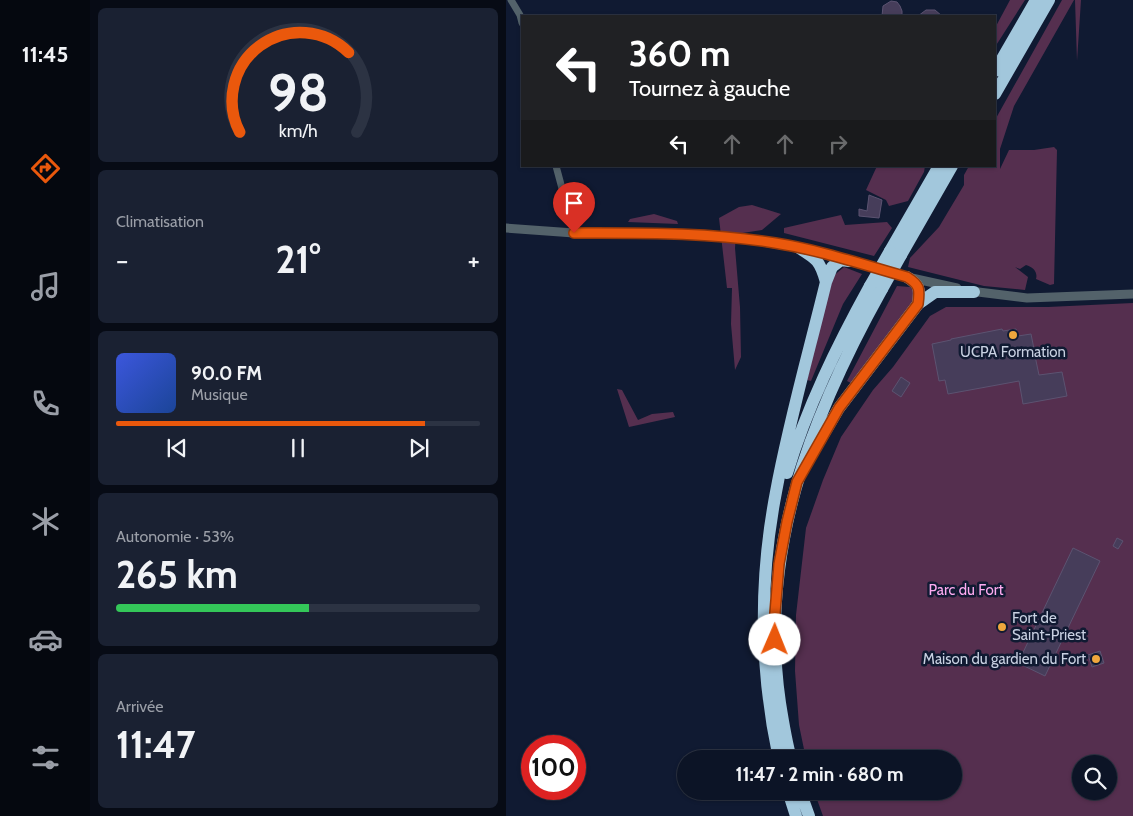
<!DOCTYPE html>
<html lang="fr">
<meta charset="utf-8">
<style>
body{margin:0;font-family:Cabin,sans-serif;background:#1a2132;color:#f1f3f6;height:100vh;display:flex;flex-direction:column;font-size:19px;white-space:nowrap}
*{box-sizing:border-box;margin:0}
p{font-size:16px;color:#9a9ea7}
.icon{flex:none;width:28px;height:28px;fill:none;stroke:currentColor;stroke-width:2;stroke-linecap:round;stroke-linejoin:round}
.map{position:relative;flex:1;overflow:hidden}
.side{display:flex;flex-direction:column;gap:8px;padding:8px;background:#070b15;width:416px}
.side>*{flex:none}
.banner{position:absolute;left:15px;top:15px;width:475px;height:152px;border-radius:0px;box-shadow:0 1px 4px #0004,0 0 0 1px #2c3343;background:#202124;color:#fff;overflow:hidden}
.fabs{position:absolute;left:566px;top:755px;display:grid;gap:10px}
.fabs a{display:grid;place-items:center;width:45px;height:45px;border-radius:50%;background:#0c1426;box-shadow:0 1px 4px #0004,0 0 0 1px #2c3343;font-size:25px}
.speed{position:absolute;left:15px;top:735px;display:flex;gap:10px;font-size:25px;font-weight:700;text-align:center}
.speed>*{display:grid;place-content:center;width:65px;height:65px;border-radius:50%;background:#0c1426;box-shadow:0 1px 4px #0004,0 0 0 1px #2c3343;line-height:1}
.speed .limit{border:8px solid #d22;background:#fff;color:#111}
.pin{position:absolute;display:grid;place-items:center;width:42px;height:42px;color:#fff;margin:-51px -21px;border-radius:50% 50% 50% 0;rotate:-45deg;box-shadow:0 0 5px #0007}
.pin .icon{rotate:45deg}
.me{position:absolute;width:55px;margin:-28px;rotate:1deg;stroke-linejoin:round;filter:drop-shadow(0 0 4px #0008)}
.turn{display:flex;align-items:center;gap:18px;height:105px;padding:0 25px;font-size:22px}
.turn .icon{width:65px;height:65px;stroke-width:2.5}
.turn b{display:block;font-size:35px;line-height:42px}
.lanes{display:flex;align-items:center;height:48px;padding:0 25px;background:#0003;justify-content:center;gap:25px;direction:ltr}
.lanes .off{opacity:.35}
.big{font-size:38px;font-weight:700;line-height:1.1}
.side .card{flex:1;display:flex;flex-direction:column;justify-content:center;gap:8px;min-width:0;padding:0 18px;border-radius:8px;background:#1a2132}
.side .dial{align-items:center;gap:0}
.dial svg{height:130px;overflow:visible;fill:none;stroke:#2c3343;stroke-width:7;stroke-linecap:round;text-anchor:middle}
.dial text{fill:#f1f3f6;stroke:none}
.song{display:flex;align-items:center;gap:15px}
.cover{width:60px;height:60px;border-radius:8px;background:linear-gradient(135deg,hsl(230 70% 55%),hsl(220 70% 35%))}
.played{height:5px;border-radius:2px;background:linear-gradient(90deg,#ea580c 85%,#2c3343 85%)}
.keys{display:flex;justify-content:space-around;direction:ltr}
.heat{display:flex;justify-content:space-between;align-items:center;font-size:28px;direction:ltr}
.charge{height:8px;border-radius:4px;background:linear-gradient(90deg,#34c759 53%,#2c3343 0)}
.trip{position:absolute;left:171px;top:750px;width:285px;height:50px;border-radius:25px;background:#0c1426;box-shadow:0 1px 4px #0004,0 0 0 1px #2c3343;font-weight:700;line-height:50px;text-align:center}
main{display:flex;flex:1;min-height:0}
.tab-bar{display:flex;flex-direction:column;width:90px;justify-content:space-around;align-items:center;background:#05080f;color:#9a9ea7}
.tab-bar .icon{width:35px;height:35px}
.tab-bar .active{color:#ea580c}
.tab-bar b{font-size:22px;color:#f1f3f6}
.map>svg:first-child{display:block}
.green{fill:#552f4f;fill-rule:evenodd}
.building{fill:#463d5a;stroke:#5c5371}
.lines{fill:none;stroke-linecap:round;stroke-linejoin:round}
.minor{stroke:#53626a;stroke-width:7}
.tertiary{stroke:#53626a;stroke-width:9}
.motorway{stroke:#a2c7dc;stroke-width:12}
.motorway-bridge{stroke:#a2c7dc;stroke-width:12}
.route-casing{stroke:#983908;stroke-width:12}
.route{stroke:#ea580c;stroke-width:9}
.poi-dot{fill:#efa73d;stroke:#101a32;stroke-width:2}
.labels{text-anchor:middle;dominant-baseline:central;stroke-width:5;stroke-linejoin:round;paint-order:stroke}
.poi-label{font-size:15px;fill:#c9d1e2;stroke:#101a32}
.park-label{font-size:15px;fill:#feabf1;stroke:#101a32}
</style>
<main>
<nav class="tab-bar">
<b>11:45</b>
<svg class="icon active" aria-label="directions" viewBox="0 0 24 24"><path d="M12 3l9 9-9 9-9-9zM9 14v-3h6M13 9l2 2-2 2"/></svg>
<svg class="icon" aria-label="music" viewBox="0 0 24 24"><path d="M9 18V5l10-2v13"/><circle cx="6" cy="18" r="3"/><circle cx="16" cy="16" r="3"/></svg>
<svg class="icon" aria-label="phone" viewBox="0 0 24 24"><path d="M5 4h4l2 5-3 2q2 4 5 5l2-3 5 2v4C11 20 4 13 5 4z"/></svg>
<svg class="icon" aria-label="climate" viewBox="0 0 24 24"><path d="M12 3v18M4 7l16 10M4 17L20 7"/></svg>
<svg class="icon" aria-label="car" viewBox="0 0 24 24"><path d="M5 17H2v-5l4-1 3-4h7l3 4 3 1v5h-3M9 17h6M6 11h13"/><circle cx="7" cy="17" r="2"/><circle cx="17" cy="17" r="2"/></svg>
<svg class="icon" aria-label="filters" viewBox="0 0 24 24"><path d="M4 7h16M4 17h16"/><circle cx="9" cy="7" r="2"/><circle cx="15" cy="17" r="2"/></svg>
</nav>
<section class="side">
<div class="card dial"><svg viewBox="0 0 100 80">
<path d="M14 69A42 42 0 1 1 86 69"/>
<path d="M14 69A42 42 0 0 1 81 20" stroke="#ea580c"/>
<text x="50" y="56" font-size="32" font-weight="700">98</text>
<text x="50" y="72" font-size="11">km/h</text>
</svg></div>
<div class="card"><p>Climatisation</p>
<div class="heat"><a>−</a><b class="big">21°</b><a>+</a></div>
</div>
<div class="card">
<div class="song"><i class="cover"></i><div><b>90.0 FM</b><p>Musique</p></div></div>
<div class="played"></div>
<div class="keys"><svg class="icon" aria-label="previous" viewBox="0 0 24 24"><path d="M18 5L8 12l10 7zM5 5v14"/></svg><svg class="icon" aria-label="pause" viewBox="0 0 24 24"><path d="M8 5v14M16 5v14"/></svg><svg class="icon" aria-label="next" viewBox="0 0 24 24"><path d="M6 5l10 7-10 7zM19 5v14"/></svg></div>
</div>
<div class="card"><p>Autonomie · 53%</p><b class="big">265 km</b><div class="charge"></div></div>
<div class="card"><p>Arrivée</p><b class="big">11:47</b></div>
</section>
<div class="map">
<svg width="627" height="816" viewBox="0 0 627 816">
<rect width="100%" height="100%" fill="#101a32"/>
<path class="green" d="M504,0H519L489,47V28Z
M556,0H568L508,106L494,149V169L503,150H528L548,147L551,150L548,284L544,285L530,279C532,272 527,267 520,265L514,269L509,267L522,277L519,290L478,286L402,267L404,258L433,227L458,185V175L463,166H489V120Z
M569,0H575L571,61Z
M371,166H419L418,172L402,201L383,206L380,200L360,190Z
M246,205L275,214L256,230L230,234L229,248L234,307L235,357L229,370L225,324L226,288H221L213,218L233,207Z
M148,214L171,221L172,224L122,222L124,219Z
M335,215L339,225L381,222L386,228L368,256L278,233V228Z
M338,267L356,274L337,304L305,381L301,380L326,277Z
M391,286L404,287L409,293L405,306L345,383L341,381Z
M627,303V816H317L308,791H448V759H300L293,725L289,671L290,615L300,528L317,480L335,437L367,390L387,367L424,316L440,307H542ZM575,764H602V791H575Z
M111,389L116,390L132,420L146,414L167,412L169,417L123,427Z"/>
<path class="building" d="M385,1L391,2L394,6L396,11V16H376L377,6Z
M420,10H429L436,16H412Z
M363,195L376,200L373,218L353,216V209L361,211Z
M496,329L497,331L510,329L512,336L525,334L528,349H530L531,355L529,356L533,375L556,372L561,396L517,404L513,381L442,394L439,380L433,381L426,344L445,340V339Z
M395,377L404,383L395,397L386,391Z
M611,538L617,541L612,549L607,546Z
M567,548L594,561L539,676L512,663Z
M594,651L598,663L586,667L582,655Z"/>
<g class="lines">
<path class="minor" d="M5,0L14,15L16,23
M50,166L68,233"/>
<path class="tertiary" d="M0,228L68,233L195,235L232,238L293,248L401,277L451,288
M464,291L521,298L627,294"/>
<path class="motorway" d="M489,71L530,0
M489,94L543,0
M293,248C311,259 314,261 320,282
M384,251L433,166
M395,255L446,166
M401,277C414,285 414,289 412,304
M306,454L333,408L412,304L429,292H468
M281,473C301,407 331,346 364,286
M273,759C254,671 253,580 270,492C283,421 303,352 320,282L326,267L335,260L343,261
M285,759C280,741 277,722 274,703C252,553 304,418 376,289
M282,791L290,816
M294,791L303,816"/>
<path class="motorway-bridge" d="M364,286L384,251
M376,289L395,255"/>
</g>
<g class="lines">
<defs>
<path id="route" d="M68,233C135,233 203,232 269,243C314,250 358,265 401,277C414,285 414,289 412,304L333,408L291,482L281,522L273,564L269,613V640"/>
</defs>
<use href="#route" class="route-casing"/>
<use href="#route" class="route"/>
</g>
<g class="poi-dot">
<circle cx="507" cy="335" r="5"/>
<circle cx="496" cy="627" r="5"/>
<circle cx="590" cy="659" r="5"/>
</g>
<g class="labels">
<g class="poi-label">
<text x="507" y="352">UCPA Formation</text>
<text x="506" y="618" text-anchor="start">Fort de<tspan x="506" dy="17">Saint-Priest</tspan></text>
<text x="580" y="659" text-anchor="end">Maison du gardien du Fort</text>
</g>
<g class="park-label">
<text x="460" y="590">Parc du Fort</text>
</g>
</g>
</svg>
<div class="fabs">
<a><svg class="icon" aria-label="search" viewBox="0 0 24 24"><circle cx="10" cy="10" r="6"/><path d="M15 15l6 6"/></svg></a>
</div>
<div class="speed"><div class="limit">100</div></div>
<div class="pin" style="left:68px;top:233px;background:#d93025"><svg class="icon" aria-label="arrive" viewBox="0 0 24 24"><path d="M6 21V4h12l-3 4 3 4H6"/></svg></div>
<svg class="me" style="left:269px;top:640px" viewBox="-20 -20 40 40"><circle r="19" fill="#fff"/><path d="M0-13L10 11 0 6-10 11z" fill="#ea580c"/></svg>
<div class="trip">11:47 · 2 min · 680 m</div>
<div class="banner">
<div class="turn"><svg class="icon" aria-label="left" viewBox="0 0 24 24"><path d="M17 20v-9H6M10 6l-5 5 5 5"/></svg><div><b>360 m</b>Tournez à gauche</div></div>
<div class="lanes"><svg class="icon" aria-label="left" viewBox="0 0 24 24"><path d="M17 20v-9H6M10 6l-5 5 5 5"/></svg><svg class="icon off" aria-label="ahead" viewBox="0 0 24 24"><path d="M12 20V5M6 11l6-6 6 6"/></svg><svg class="icon off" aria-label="ahead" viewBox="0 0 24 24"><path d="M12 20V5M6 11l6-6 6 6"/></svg><svg class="icon off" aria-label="right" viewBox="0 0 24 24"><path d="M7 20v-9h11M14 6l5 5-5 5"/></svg></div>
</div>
</div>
</main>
